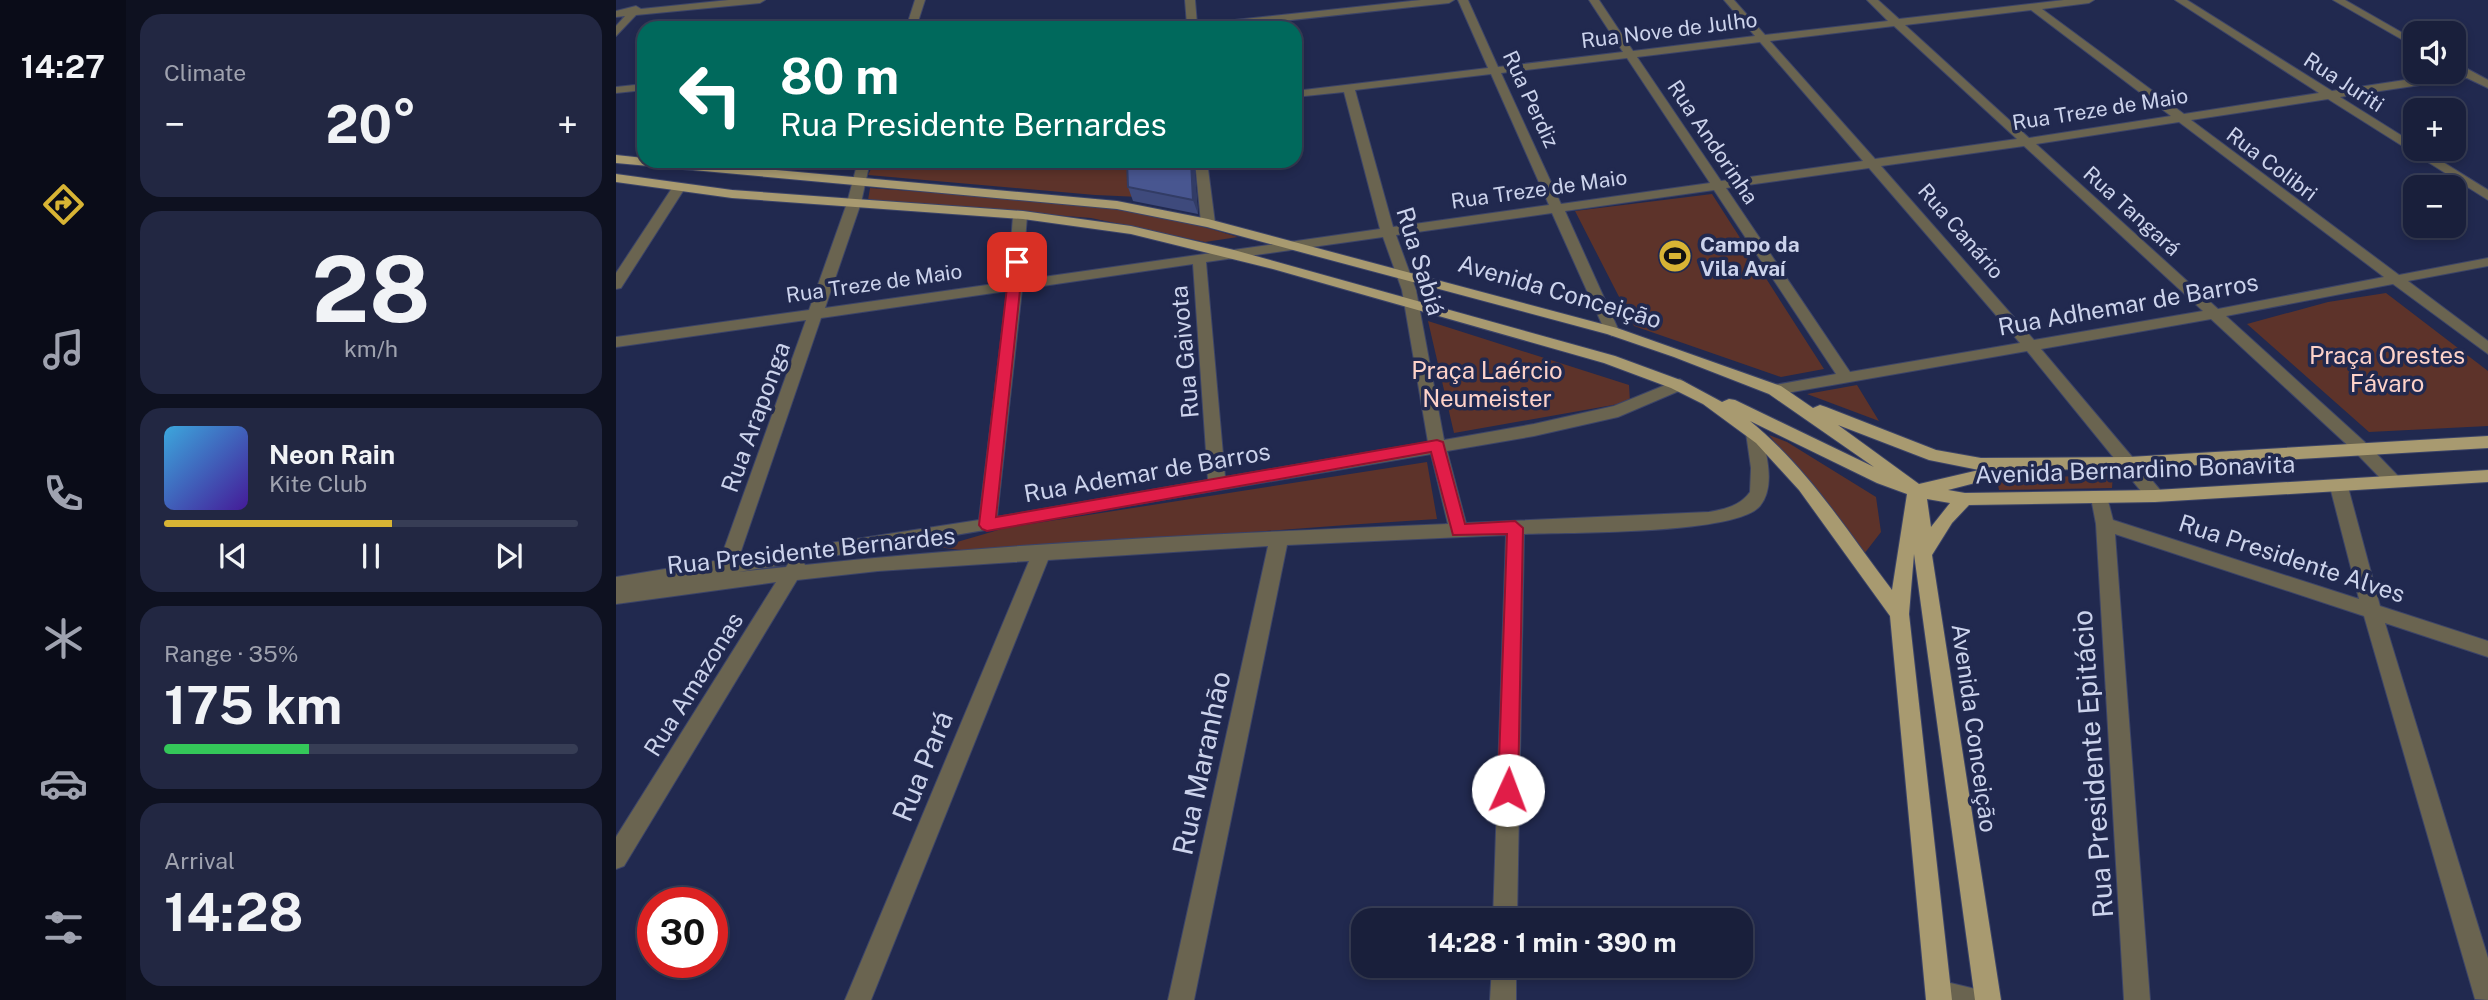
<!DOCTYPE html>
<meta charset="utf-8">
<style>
body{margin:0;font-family:"Public Sans",sans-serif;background:#222742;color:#f1f3f6;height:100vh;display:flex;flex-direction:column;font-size:26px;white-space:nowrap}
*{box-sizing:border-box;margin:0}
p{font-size:23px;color:#9fa2af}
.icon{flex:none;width:38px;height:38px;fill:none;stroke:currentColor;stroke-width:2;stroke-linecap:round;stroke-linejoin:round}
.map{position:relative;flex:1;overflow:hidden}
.drawer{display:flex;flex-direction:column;gap:14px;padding:14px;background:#0e1120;width:490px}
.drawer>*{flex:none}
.top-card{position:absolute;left:21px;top:21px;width:665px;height:147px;border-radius:21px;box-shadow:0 4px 10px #0003,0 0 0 2px #373d55;background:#00695c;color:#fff;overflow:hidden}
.buttons{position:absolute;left:1787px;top:21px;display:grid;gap:14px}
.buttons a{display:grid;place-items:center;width:63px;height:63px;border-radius:14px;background:#191f3b;box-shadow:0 4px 10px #0003,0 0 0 2px #373d55;font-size:35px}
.speed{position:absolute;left:21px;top:887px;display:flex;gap:14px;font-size:35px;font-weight:700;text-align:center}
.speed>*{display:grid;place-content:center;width:91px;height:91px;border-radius:50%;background:#191f3b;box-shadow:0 4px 10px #0003,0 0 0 2px #373d55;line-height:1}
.speed .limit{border:10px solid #d22;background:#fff;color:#111}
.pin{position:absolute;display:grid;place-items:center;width:60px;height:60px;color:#fff;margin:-30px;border-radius:14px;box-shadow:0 4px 10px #0006}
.me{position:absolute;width:77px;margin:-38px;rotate:2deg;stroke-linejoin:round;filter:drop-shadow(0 0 5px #0008)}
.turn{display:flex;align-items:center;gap:24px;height:147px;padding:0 28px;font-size:32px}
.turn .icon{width:91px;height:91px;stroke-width:2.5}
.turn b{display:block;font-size:49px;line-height:60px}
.big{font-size:52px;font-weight:700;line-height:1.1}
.drawer .card{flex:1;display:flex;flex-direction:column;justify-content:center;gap:10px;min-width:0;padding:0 24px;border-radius:21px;background:#222742}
.drawer .dial{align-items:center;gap:0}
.dial b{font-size:91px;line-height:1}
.song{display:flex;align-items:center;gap:21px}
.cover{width:84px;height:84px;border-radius:10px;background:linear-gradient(135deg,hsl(200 70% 55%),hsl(260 70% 35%))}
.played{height:7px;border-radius:4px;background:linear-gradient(90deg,#d8b434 55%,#373d55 55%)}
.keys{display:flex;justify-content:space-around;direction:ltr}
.heat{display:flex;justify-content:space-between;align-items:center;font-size:38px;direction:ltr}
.charge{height:10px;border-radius:5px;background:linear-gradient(90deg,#34c759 35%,#373d55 0)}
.trip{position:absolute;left:735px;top:908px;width:402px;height:70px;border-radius:21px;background:#191f3b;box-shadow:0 4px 10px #0003,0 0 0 2px #373d55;font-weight:700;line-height:70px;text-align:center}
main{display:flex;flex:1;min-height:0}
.tabs{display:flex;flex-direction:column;width:126px;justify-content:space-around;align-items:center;background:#0a0c18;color:#9fa2af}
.tabs .icon{width:49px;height:49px}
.tabs .current{color:#d8b434}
.tabs b{font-size:32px;color:#f1f3f6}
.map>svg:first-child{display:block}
.green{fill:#5d332a}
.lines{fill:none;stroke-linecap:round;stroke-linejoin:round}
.minor-casing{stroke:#3c4468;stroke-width:2}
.primary-casing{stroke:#3c4468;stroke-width:2}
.minor{fill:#6a6450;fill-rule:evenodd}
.primary{fill:#a89a70;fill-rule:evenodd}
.wall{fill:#3e4a7c}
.shaded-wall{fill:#323c65}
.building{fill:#485690;stroke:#323c65;stroke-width:2}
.route{fill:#e11d48;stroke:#92132f;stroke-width:2}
.labels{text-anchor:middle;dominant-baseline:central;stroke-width:7;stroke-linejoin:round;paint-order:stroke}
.far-street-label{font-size:21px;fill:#ccd3ec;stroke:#21294f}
.far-poi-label{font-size:21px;font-weight:bold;fill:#ccd3ec;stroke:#21294f;text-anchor:start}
.street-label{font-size:24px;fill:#ccd3ec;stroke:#21294f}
.park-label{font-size:24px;fill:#fdd2c9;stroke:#21294f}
.near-street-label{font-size:28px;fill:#ccd3ec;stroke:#21294f}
</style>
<main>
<nav class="tabs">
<b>14:27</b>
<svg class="icon current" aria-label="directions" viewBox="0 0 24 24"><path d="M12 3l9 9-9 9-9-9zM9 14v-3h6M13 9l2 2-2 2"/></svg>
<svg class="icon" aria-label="music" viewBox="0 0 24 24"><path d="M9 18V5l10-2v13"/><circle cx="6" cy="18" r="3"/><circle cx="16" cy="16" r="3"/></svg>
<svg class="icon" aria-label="phone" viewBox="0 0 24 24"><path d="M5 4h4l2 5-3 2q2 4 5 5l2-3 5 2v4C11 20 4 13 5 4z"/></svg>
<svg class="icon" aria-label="climate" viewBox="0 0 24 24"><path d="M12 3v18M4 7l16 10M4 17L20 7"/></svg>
<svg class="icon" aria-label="car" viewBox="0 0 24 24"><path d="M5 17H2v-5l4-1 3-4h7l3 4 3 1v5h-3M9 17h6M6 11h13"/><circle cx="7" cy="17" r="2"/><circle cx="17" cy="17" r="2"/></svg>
<svg class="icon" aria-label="filters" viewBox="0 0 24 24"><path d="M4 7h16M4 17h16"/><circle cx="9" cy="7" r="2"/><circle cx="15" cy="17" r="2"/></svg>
</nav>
<section class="drawer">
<div class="card"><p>Climate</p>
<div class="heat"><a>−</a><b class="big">20°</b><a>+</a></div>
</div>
<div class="card dial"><b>28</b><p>km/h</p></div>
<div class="card">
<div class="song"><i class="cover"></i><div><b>Neon Rain</b><p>Kite Club</p></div></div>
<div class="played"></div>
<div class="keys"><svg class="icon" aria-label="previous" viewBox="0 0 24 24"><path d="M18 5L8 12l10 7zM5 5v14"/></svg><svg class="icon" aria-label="pause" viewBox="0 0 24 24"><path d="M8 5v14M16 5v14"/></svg><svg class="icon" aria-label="next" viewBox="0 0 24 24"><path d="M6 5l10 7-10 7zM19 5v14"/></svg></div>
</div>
<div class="card"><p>Range · 35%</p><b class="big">175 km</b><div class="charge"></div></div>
<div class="card"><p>Arrival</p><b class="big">14:28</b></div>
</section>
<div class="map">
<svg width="1872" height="1000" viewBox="0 0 1872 1000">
<rect width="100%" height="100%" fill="#21294f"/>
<path class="green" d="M259,161H567L569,199L479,195L252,175Z
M254,188C376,198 504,199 622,237L589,242L475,218L252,200Z
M1096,194L1208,369L1165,377L1018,326L959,211Z
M1770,293L1872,371V426L1753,432L1631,324L1712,302Z
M812,321L1013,385L1014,402L838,433Z
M1241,385L1263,421L1191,394Z
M1153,435L1171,442L1260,497L1265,532L1248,554Z
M811,462L821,519C726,525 632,532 538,540C474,546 387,559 324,547L389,528Z
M1497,474L1496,488L1383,490L1381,480Z"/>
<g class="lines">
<defs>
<path id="minor" d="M113,0H149L144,3L20,15L0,36V26L9,16L0,17V11L20,6L25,9Z
M299,0H309L300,28H290Z
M569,0H579L581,24L805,0H838L833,3L602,28H568L571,25Z
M842,0H852L882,67L1007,52L973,0H983L1017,51L1139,36L1108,0H1118L1149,35L1272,21L1251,0H1262L1283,19L1448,0H1478L1473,3L1426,9L1568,114L1703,93L1559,0H1571L1716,91L1842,72L1838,67L1846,66L1872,80V88L1851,78L1724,97L1799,144V149H1806L1872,190V200L1712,99L1575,120L1783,275L1872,258V266L1792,281L1872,341V354L1777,284L1610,316L1752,445L1784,478L1787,482L1784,486H1772L1740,453L1595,319L1425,349L1545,491L1548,496L1545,501H1533L1411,351L1159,395L1153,394L1151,390L1153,386L1220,374L1098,190L949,211L1003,331L996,336L989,331L936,213L780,235L800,290L828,440L918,424L998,406L1064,379L1072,384L1070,388L1002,417L918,436L831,451L850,523L1093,512C1109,509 1124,506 1134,492L1135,468L1130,433L1138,427L1146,433C1150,455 1160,486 1144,506C1120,535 951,532 908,534L901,920H877L890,535L671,545L578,1000H552L652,546L432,560L255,1000H229L413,561L262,571L181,580L8,866L0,869V837L160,582L0,604V577L104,560L190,320L0,347V337L193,310L231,203L242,161H254L245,203L209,308L392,282L397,216L404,212L411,216L406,280L764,229L728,92L679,97V91L872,68ZM1415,10L1555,116L1413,138L1289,25ZM1278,26L1401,139L1259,159L1154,41ZM1144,42L1247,161L1105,181L1021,57ZM1011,58L1094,183L945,204L885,73ZM875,74L933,205L777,227L739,90ZM1563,122L1768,277L1602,309L1420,144ZM1408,146L1587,311L1418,340L1265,166ZM1253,168L1404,343L1234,372L1110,188ZM767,237L786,290L812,442L609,477L590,262ZM577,264L592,480L381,517L406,289ZM391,291L363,520L123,557L205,318ZM815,454L832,524C618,533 402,542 189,565L187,561ZM172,564L170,567L122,572Z
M1717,0H1729L1799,40V47Z
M28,84V90L0,93V87Z
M40,161H80C71,167 46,170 37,164Z
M579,161H591L599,223L592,227L585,223Z
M63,184L69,188L5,288L0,289V273L58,185Z
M1723,481L1729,483L1732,487L1764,606L1872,641V657L1769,623L1872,958V1000L1859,999L1748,616L1499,534L1534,1000H1508L1480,524L1475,498L1478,493H1490L1497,520L1743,599L1714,487L1717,483Z
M876,966H900V1000H874Z
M1322,980L1368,991L1372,1000H1313L1310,992L1313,983Z"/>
<path id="primary" d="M0,155L28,158V161H60L501,201L592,219L1001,328L1165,386L1197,408L1204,405L1210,407L1320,450L1365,458L1513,457L1872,436V448L1513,469L1396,470L1394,474L1332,490L1349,493L1539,490L1872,470V482L1539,502L1353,505L1336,523L1316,555L1385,1000H1359L1298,554L1293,614L1336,1000H1310L1274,616L1183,490L1140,443L1087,404L1055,388L988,363L657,269L515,234L407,219L116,198L0,182V174L116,190L407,211L515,226L618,250L999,356L1067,381L1106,402L1113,399L1119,400L1258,467L1153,394L1058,357L991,334L591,227L501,209L0,163ZM1134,421L1261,483L1291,494L1276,590C1231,531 1192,468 1134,421ZM1222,425L1313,460L1363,470L1303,484ZM1311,499L1334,503L1315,527Z"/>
</defs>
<use href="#minor" class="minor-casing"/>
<use href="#primary" class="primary-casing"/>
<use href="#minor" class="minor"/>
<use href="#primary" class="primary"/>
</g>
<path class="wall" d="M511,161H578L582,214L517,201L512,187Z"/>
<path class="shaded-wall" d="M575,161H578L582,214L577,200Z"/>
<path class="building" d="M511,161H575L577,200L512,187Z"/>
<path class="route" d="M401,258L407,262L380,517L821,440L827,442L849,524L899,521L907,528L902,790L899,796L892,799L885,796L882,790L891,534L837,535L815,452L371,531L366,529L363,525L394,262Z"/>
<defs>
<symbol id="stadium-disc" viewBox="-11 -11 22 22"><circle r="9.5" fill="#d8b434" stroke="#21294f"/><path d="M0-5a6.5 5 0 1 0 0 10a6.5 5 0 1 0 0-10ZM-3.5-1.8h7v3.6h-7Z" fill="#111"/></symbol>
</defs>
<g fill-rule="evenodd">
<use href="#stadium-disc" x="1040" y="237" width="38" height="38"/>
</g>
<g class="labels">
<g class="far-street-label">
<text transform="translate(1053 30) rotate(-7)">Rua Nove de Julho</text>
<text transform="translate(1728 82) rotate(33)">Rua Juriti</text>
<text transform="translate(915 99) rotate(65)">Rua Perdiz</text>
<text transform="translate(1484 109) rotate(-9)">Rua Treze de Maio</text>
<text transform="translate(1097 142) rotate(56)">Rua Andorinha</text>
<text transform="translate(1656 164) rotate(37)">Rua Colibri</text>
<text transform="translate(923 189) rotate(-8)">Rua Treze de Maio</text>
<text transform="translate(1516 211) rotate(42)">Rua Tangará</text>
<text transform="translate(1345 231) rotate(49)">Rua Canário</text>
<text transform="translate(258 283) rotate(-8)">Rua Treze de Maio</text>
</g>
<g class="far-poi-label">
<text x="1084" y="244">Campo da<tspan x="1084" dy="24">Vila Avaí</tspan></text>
</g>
<g class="street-label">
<text transform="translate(805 261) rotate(73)">Rua Sabiá</text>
<text transform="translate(944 291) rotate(16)">Avenida Conceição</text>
<text transform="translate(1512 304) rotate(-10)">Rua Adhemar de Barros</text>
<text transform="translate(568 352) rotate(-95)">Rua Gaivota</text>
<text transform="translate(139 417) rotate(-70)">Rua Araponga</text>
<text transform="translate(1519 469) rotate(-2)">Avenida Bernardino Bonavita</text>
<text transform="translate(531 472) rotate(-10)">Rua Ademar de Barros</text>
<text transform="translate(195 550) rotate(-6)">Rua Presidente Bernardes</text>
<text transform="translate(1676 558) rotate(18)">Rua Presidente Alves</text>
<text transform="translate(77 684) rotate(-58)">Rua Amazonas</text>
<text transform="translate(1359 728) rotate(82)">Avenida Conceição</text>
</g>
<g class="park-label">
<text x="1771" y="355">Praça Orestes<tspan x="1771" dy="28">Fávaro</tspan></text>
<text x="871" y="370">Praça Laércio<tspan x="871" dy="28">Neumeister</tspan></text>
</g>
<g class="near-street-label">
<text transform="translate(585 763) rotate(-78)">Rua Maranhão</text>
<text transform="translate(1476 764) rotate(-94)">Rua Presidente Epitácio</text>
<text transform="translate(306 766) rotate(-68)">Rua Pará</text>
</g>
</g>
</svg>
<div class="buttons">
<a><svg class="icon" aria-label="sound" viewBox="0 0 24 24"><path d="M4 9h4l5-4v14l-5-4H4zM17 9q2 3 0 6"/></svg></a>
<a>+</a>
<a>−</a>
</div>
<div class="speed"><div class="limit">30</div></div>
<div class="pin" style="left:401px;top:262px;background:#d93025"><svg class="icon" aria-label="arrive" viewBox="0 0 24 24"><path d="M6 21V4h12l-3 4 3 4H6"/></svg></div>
<svg class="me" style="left:892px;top:790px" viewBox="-20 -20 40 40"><circle r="19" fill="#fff"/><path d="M0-13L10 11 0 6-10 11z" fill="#e11d48"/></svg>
<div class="trip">14:28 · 1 min · 390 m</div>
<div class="top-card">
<div class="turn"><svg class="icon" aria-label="left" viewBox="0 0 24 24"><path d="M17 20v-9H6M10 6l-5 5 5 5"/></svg><div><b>80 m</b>Rua Presidente Bernardes</div></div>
</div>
</div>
</main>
